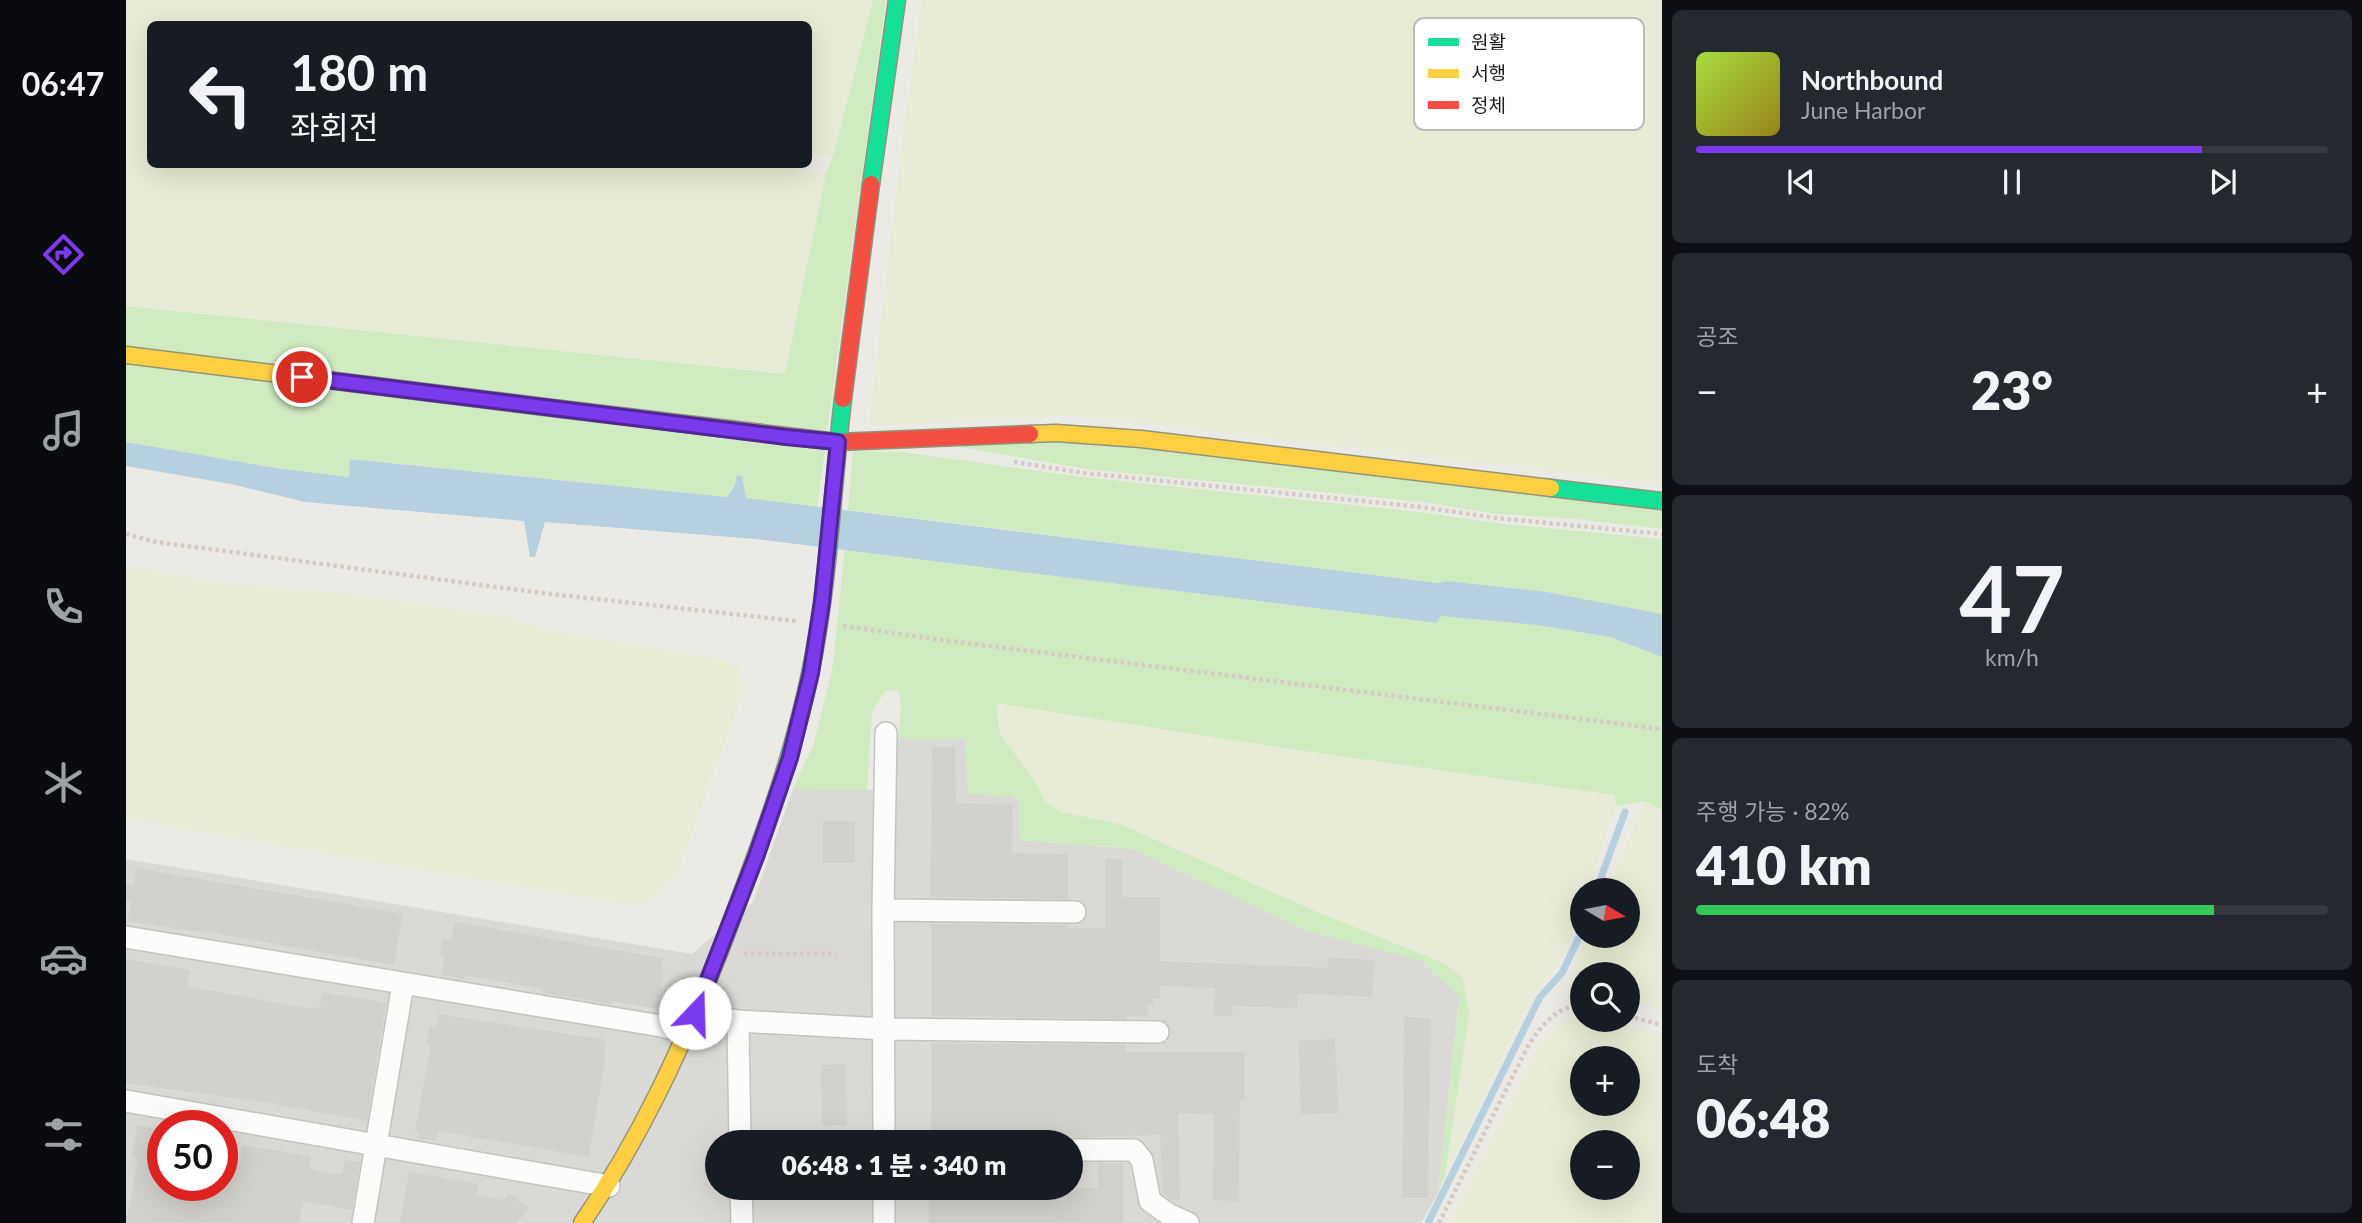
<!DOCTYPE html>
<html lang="ko">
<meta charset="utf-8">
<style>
body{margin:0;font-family:Lato,"Noto Sans KR",sans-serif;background:#242831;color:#f1f3f6;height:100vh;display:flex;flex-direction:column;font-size:26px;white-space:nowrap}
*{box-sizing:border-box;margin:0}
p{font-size:23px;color:#9ea1a6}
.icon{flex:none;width:38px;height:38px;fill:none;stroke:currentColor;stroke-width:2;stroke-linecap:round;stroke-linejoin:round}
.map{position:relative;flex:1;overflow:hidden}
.sheet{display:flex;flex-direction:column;gap:10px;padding:10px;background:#0d0f14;width:700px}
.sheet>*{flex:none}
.top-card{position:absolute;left:21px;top:21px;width:665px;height:147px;border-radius:10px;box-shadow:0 7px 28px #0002;background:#171b24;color:#f1f3f6;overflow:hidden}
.needle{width:46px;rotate:100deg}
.controls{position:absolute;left:1444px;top:878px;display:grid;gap:14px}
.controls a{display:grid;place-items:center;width:70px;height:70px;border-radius:50%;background:#171b24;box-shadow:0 7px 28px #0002;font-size:35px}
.speed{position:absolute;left:21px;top:1110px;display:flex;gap:14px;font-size:35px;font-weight:700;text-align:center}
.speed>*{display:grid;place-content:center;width:91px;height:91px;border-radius:50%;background:#171b24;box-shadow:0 7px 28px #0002;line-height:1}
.speed .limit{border:10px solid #d22;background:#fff;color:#111}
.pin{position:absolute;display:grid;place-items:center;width:60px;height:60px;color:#fff;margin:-30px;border:4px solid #fff;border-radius:50%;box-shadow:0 2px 7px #0007}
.me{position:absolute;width:77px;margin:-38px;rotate:21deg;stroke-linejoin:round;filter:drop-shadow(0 0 5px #0008)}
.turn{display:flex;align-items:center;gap:24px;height:147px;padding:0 28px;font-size:32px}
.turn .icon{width:91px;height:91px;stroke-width:2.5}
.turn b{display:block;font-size:49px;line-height:60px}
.big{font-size:52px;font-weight:800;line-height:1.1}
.sheet .widget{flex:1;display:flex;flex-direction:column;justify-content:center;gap:10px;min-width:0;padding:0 24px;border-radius:10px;background:#242831}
.sheet .dial{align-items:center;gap:0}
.dial b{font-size:91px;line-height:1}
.song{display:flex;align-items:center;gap:21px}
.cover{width:84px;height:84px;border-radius:10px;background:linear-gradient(135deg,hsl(80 70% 55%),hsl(50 70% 35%))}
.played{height:7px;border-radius:4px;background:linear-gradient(90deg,#7c3aed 80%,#363941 80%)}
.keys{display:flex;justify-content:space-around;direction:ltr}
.heat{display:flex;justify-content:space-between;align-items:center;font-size:38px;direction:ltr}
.charge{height:10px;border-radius:5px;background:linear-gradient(90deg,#34c759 82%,#363941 0)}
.trip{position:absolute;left:579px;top:1130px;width:378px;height:70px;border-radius:35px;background:#171b24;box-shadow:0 7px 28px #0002;font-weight:800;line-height:70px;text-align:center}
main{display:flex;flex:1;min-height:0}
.menu{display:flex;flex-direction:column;width:126px;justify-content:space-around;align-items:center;background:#090b0e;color:#9ea1a6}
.menu .icon{width:49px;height:49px}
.menu .selected{color:#7c3aed}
.menu b{font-size:32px;color:#f1f3f6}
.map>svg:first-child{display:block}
.residential{fill:#dad9d6;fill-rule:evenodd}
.farmland{fill:#e8ecd6;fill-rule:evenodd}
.grass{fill:#d1ebc1}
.water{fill:#b6d0e0}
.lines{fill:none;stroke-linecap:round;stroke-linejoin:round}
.stream{stroke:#b6d0e0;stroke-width:7}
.building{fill:#d1d0cb}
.street-casing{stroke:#c3c3c0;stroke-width:24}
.fast-casing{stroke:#8f957c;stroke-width:19}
.slow-casing{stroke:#8f957c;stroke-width:19}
.jam-casing{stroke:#8f957c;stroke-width:19}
.path{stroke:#d7cac4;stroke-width:4.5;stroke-dasharray:3.5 3.5;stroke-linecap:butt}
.street{stroke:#fcfcfb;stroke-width:21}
.fast{stroke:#16e098;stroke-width:16}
.slow{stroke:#ffcf43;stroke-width:16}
.jam{stroke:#f24e42;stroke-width:16}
.route-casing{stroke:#51269a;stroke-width:18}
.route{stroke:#7c3aed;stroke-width:12}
.key{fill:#fff;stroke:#bbb;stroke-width:2}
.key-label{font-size:19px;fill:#1c1c1c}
</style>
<main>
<nav class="menu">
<b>06:47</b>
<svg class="icon selected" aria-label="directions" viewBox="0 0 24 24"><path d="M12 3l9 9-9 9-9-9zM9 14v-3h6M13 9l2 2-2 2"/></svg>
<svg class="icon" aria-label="music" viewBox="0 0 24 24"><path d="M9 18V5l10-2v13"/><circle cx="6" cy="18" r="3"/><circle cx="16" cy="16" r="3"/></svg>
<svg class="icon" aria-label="phone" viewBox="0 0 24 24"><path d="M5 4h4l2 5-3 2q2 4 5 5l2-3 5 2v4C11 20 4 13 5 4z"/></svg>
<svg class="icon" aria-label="climate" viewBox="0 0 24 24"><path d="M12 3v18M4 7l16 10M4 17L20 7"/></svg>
<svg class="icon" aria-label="car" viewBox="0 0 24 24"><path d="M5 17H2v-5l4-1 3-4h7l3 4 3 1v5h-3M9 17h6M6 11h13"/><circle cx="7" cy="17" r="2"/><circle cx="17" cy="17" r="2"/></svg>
<svg class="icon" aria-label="filters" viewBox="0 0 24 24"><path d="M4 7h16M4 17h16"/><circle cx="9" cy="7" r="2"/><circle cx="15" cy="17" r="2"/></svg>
</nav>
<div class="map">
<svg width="1536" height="1223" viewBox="0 0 1536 1223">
<rect width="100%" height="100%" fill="#ebeae4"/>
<path class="residential" d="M772,739H839L842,792L893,798L894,840L1007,849L1181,931L1294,960L1333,996L1312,1193L1295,1223H0V859L566,954L627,902L667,789L768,790ZM37,1125H96V1185H37ZM592,1143H945V1188H592Z"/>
<path class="farmland" d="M0,0H747L707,157L683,153L682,24H24V164H643L700,173L660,374L0,306Z
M796,0H1536V484L954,415L743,426L776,143Z
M0,565L92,583L213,593L380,617L421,631L593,659L614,668L615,697L549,879L527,899L507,905L0,819Z
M870,702L1151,747L1488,795L1490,806L1460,891H1456V903L1437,957L1417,983L1384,1041L1319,1176L1343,1015L1320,964L1182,908L994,824L935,812L919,801L909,781L874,734Z
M1519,801L1536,810V1010L1502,1000V975H1456V986L1443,982L1462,936H1502V891H1481Z
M1454,1015L1456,1020H1479L1536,1037V1223H1325L1414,1045L1438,1022ZM1456,1059H1502V1104H1456ZM1456,1143H1502V1188H1456Z"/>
<path class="grass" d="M747,0H760L701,431L0,347V306L659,374L700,173L707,157Z
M0,360L699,449L691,507L619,498L616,476L611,475L609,485L601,497L225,459L224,477L150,468L0,442Z
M929,438L1536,506V529L1451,519L1371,514L1296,502L959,469L812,443Z
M727,451L776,452L957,477L1294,512L1370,523L1536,539V614L1421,592L1321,581L1312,583L722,510Z
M719,550L1311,623L1314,616L1411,625L1484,637L1536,657V810L1518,801L1490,806L1488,795L1151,747L870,703L874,734L909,781L919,801L935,812L994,824L1182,908L1320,964L1337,978L1343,1015L1319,1176L1312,1193L1333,996L1294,960L1181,931L1007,849L894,840L893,798L842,793L839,739H772L775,708L772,690L759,691L746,712L741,790L667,789L688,743L706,670Z"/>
<path class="water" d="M0,442L150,468L223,477L224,459L601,497L609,485L611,475L616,476L620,498L1312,583L1321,581L1421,592L1536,614V657L1484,637L1411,625L1315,616L1311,623L629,539L419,522L409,557H404L398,521L179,502L105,484L0,466Z"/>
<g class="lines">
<path class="stream" d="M1470,891L1499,812
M1302,1223L1414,997L1436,973L1456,931"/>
</g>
<path class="building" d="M806,747H829L830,803L887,805L886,853L942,854V899L804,897Z
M697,821H729V863H697Z
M979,859H996V897H1034V961L1202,968L1203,958L1249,960L1246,997L1171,993V1008L1107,1006L1106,1016H1088L1089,988L1034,986V999H1027V1005H1021L1022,1016H1000V1019L805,1016V924L941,925L942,928H979Z
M10,868L277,914L268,965L71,930L70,932L1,921L5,902L0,901V884L7,885Z
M329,922L537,958L535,970L538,971L531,1009L486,1001L485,1004L416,993L417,989L338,975V979L315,975L318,956L314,955L317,938L326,940Z
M0,959L64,970L61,986L185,1009V1007L193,1009L196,992L260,1003L241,1121L143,1103L0,1083Z
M313,1014L480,1040L478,1053L480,1054L463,1157L312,1131L310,1141L292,1138L293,1133L289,1132L305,1044L301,1043L304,1026L310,1027Z
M1278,1017L1305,1018L1302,1198H1276Z
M1209,1039L1212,1113L1175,1114L1172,1041Z
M805,1043L1000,1045V1052H1119V1099H1114L1113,1201L1087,1200L1088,1114L1052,1113L1054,1200H1045L1036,1193L1034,1135L939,1138H805Z
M720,1064L721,1125L696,1126L695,1065Z
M11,1125L37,1130L27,1185H102L106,1159L114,1160L116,1145L185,1156L183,1169L216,1175L219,1160L234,1162L226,1210L177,1201L173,1223H0L12,1158L6,1157Z
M972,1163H997V1223H803L804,1188H972Z
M283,1172L353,1184L351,1195L378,1200L383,1193L403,1208L391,1223H274Z"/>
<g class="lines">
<defs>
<path id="street" d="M757,910L949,912
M0,937L535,1026L562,1032
M570,1013L612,1021L758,1029L1032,1032
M612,1021L614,1143
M0,1101L483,1186
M758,1143L757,910L760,733
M945,1150H1008L1016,1160L1024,1201L1042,1214L1062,1223
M615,1188L616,1223
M237,1223L277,984
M758,1223V1188"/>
<path id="fast" d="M745,184L771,0
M1425,488L1536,501
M593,953C628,861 664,770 684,674C703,584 706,491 717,399"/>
<path id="slow" d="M0,355L435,409
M904,434L930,433L1015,439L1425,488
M456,1223C514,1139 556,1048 593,953"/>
<path id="jam" d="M717,399L745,184
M435,409L712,442L904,434"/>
</defs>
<use href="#street" class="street-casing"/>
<use href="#fast" class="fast-casing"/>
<use href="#slow" class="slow-casing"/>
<use href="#jam" class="jam-casing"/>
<path class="path" d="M888,462L958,473L1295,507L1370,518L1536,534
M0,534L30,542L416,593L670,621
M717,626L823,641L1536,729
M618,954H710
M1502,1016L1536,1025
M1313,1223L1403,1044C1417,1024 1430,1007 1456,1005"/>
<use href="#street" class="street"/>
<use href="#fast" class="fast"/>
<use href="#slow" class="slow"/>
<use href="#jam" class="jam"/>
</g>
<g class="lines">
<defs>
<path id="route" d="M176,377L660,437L712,442L696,602L685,673L664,758L630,857L569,1013"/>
</defs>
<use href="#route" class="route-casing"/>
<use href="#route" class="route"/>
</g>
<rect x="1288" y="18" width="230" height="112" rx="10" class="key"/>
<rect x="1302" y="38" width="31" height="8" fill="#16e098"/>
<rect x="1302" y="69" width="31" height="9" fill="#ffcf43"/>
<rect x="1302" y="101" width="31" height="8" fill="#f24e42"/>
<g class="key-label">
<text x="1345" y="49">원활</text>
<text x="1345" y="80">서행</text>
<text x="1345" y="112">정체</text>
</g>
</svg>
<div class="controls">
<a><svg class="needle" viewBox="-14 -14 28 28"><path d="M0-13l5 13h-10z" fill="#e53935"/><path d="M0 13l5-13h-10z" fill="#9ea1a6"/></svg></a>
<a><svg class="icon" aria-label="search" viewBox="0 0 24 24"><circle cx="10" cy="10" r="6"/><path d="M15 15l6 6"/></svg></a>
<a>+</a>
<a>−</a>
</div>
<div class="speed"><div class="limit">50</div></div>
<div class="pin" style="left:176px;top:377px;background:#d93025"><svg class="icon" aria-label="arrive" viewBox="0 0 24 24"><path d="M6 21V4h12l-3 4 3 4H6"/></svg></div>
<svg class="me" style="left:569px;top:1013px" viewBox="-20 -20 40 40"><circle r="19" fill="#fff"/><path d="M0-13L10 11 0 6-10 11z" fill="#7c3aed"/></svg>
<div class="trip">06:48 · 1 분 · 340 m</div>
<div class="top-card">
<div class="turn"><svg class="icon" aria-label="left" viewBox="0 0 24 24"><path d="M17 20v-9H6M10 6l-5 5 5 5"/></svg><div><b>180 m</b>좌회전</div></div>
</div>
</div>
<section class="sheet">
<div class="widget">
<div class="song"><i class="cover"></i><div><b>Northbound</b><p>June Harbor</p></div></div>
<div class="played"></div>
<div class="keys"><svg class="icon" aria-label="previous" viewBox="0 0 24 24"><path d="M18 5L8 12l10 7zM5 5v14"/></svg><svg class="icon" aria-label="pause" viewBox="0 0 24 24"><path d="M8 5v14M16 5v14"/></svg><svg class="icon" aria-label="next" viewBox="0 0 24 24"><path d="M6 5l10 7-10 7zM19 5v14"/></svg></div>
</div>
<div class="widget"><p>공조</p>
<div class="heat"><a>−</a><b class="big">23°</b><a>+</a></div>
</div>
<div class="widget dial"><b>47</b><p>km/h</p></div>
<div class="widget"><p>주행 가능 · 82%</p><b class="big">410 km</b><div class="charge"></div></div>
<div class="widget"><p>도착</p><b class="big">06:48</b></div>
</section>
</main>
